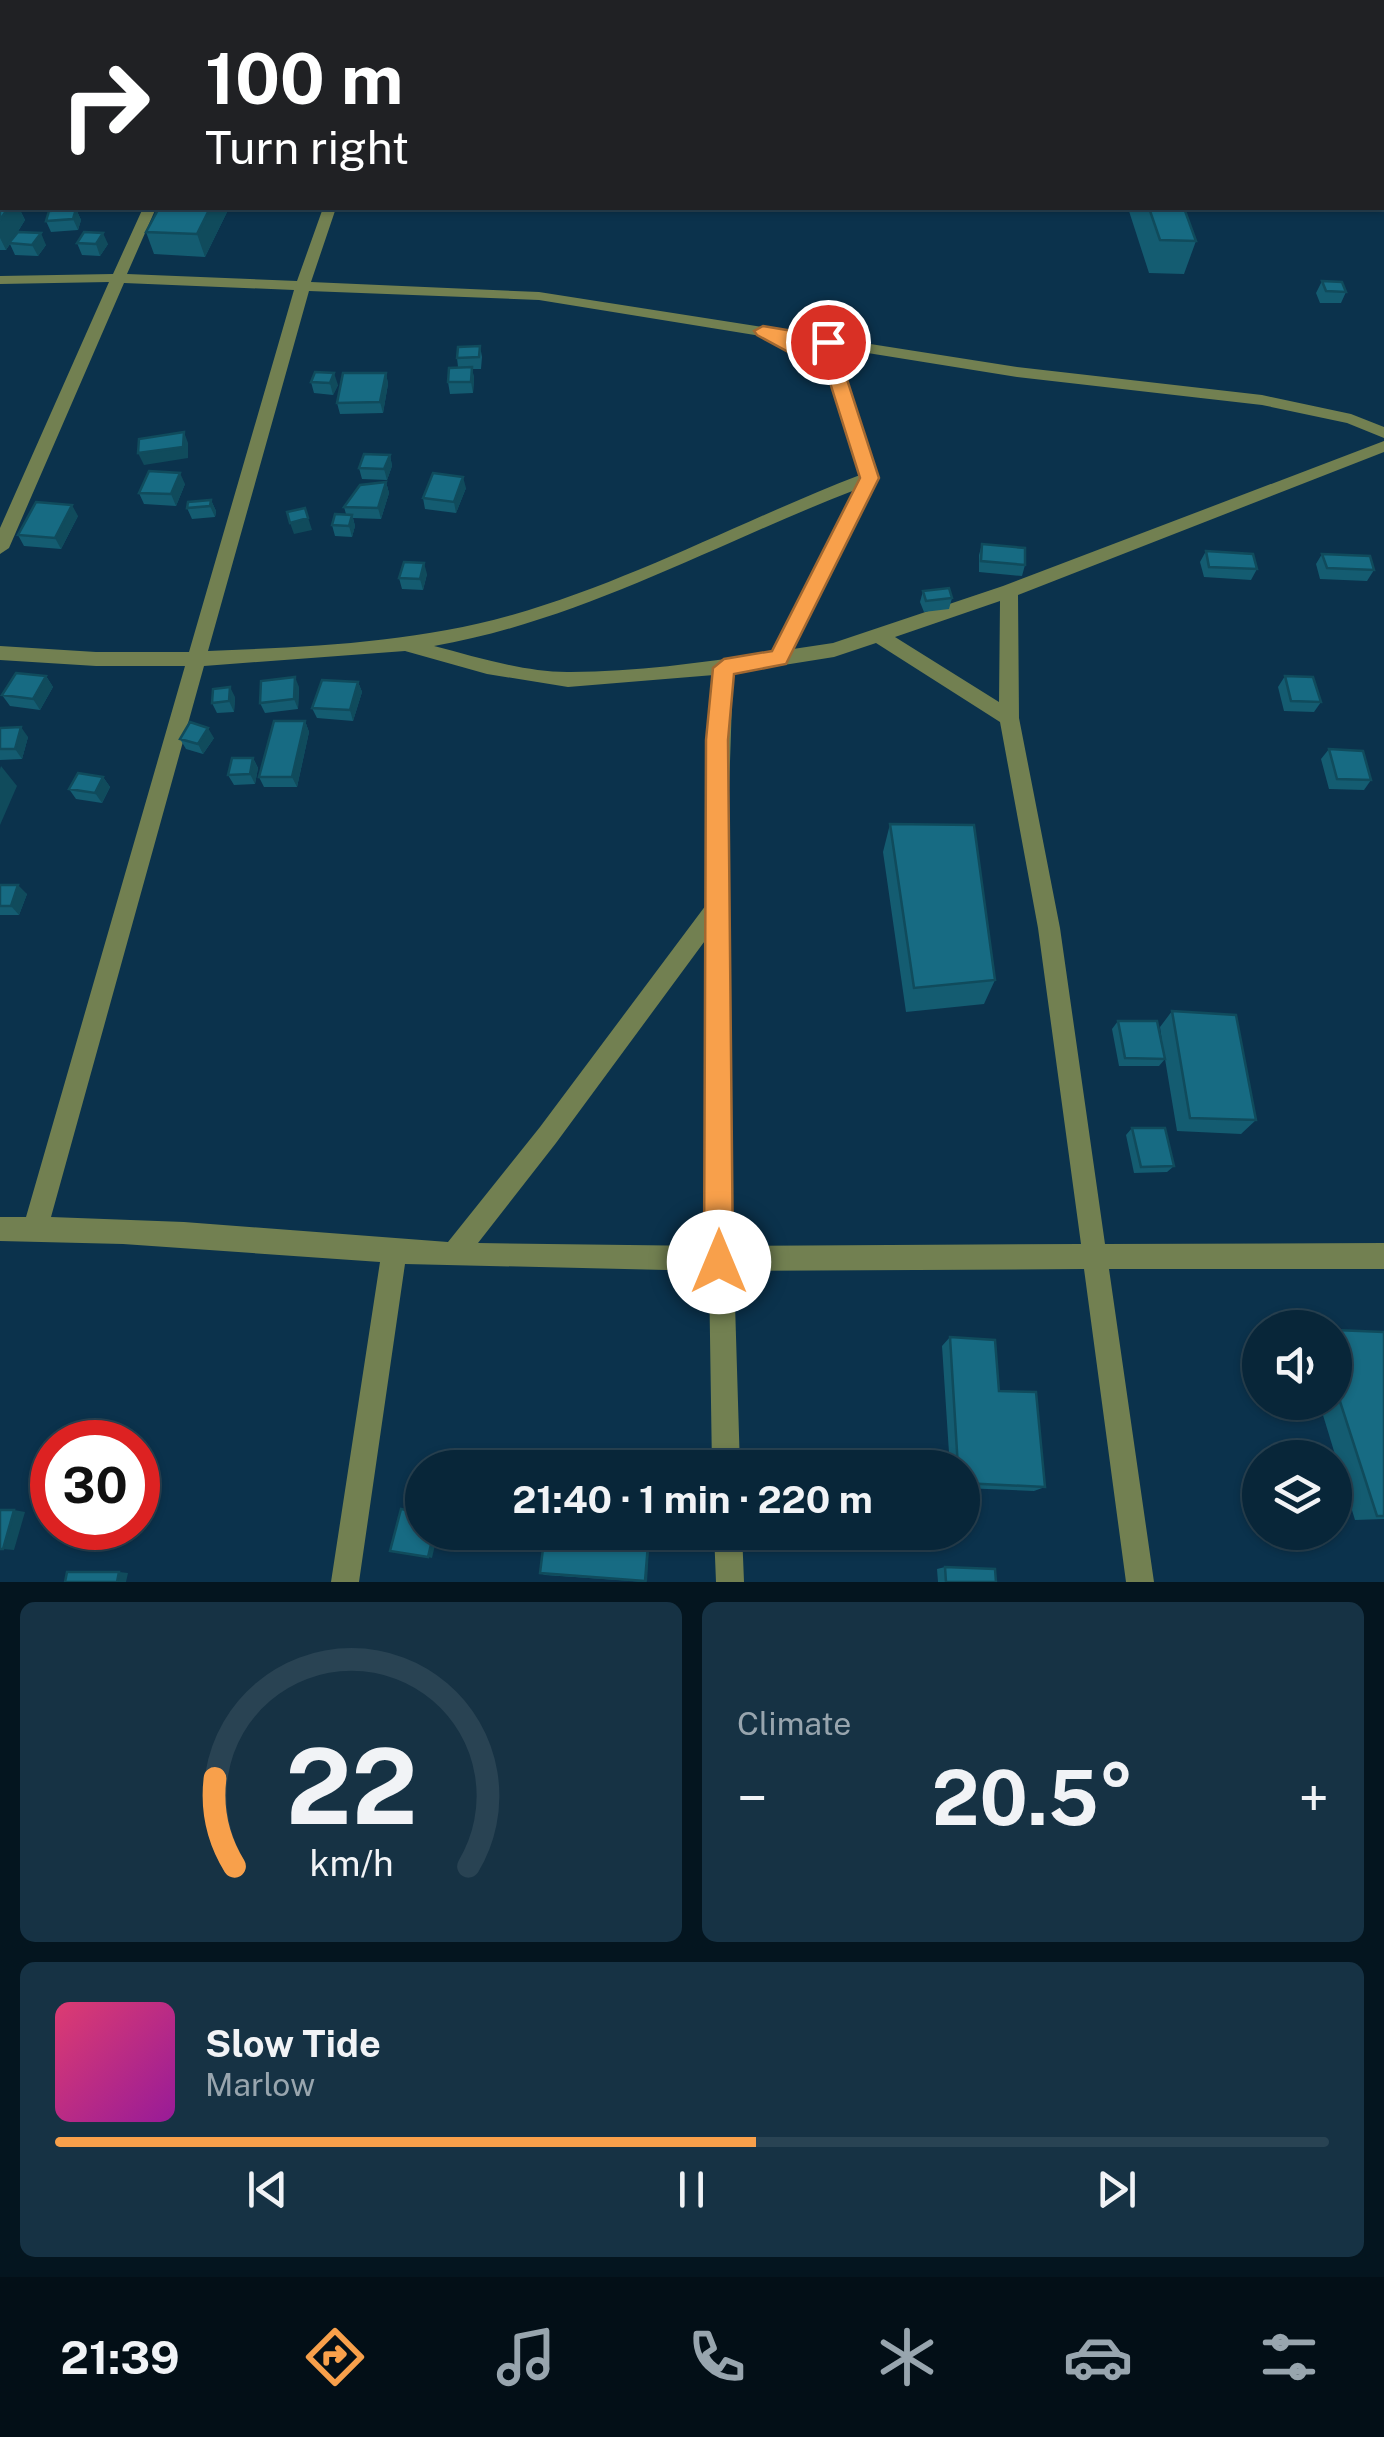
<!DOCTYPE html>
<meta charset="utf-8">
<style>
body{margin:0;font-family:"Public Sans",sans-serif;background:#163244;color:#f1f3f6;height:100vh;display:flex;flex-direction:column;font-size:38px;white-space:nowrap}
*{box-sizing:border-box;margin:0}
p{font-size:32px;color:#98a5ae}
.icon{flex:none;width:55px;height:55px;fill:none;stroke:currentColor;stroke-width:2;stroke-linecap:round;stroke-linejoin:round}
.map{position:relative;height:1582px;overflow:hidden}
.panel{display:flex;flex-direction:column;gap:20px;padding:20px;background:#04151f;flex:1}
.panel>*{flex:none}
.banner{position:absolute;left:0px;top:0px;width:1385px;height:210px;box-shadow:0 2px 8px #0004,0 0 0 2px #294353;background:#202124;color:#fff;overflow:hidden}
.fabs{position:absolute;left:1242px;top:1310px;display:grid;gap:20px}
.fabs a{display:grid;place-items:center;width:110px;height:110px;border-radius:50%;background:#082639;box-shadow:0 2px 8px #0004,0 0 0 2px #294353;font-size:50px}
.speed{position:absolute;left:30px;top:1420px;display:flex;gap:20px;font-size:50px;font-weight:700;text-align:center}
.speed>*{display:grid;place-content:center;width:130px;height:130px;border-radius:50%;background:#082639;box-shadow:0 2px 8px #0004,0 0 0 2px #294353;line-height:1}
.speed .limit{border:15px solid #d22;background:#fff;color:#111}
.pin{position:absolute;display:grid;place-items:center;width:85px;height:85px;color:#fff;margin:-42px;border:5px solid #fff;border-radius:50%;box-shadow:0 2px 10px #0007}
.me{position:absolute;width:110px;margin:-55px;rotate:0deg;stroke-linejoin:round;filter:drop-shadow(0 0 8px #0008)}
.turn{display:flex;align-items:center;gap:35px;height:210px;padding:0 40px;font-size:45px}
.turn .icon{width:130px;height:130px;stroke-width:2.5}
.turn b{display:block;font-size:70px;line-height:85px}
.big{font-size:75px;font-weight:700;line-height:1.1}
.panel .card{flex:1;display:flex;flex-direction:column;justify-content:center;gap:15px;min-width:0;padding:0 35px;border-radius:15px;background:#163244}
.panel .dial{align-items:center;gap:0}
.dial svg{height:260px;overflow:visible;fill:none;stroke:#294353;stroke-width:7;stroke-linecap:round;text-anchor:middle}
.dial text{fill:#f1f3f6;stroke:none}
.song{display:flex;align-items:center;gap:30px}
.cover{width:120px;height:120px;border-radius:15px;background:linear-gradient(135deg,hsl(340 70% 55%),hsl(300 70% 35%))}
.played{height:10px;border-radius:5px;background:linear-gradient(90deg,#f8a04b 55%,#294353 55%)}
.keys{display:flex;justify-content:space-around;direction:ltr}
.heat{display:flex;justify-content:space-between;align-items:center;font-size:55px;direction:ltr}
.panel .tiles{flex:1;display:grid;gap:20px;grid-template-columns:1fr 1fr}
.card:last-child{grid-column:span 2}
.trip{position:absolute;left:405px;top:1450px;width:575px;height:100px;border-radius:50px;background:#082639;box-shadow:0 2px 8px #0004,0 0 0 2px #294353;font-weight:700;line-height:100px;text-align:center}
.dock{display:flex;height:160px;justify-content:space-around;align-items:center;background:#030f17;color:#98a5ae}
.dock .icon{width:70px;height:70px}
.dock .on{color:#f8a04b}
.dock b{font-size:45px;color:#f1f3f6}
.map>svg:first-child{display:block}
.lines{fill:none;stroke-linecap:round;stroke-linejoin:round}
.street{fill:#728051;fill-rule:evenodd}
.secondary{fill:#98ad60;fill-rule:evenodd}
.wall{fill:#145c71}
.shaded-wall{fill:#104b5c}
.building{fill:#176b83;stroke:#104b5c;stroke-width:2.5}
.route{fill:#f8a04b;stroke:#a16831;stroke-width:2.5}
</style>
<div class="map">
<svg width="1384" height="1582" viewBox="0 0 1384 1582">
<rect width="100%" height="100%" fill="#0b324c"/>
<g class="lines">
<path class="street" d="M224,0H236V2H225Z
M725,0H737V2H726Z
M892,0H904L905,2H894Z
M1048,0H1060L1061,2H1050Z
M1203,0H1215L1216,2H1205Z
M0,58H2V66H0Z
M1382,59H1384V67H1382Z
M2,109V120L0,121V110Z
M143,208H156L127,274L297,281L323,208H336L311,282L539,292L1017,367L1262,395L1351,414L1384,427V438L1347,423L1262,405L1017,377L793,341L843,370L877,478L793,649L833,643L1003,586L1384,441V452L1018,595L1019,718L1060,928L1105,1244L1384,1243V1269H1109L1154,1582H1126L1084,1269L734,1271L740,1468H712L709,1271L405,1264L359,1582H331L380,1262L123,1244L0,1241V1217H26L185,666H96L0,660V646L96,652H189L294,290L124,283L9,548L0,554V528L109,282L0,284V276L113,274ZM309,291L539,300L773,338L774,343L828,373L860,475C743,520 632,581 512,615C413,643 310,647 208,651ZM855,490L773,652C707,662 638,672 571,672C526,673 477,657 434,646C583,620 715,544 855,490ZM1000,601L999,702L895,637ZM876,643L1000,722L1038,928L1081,1244L733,1246L727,850L733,673L834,657ZM405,651L487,674L568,687L714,675L708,758L706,905L540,1127L448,1242L184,1222L51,1217L204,666ZM707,938L708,1246L478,1243L556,1143Z
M714,1532H742L744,1582H716Z"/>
<path class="secondary" d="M1368,0H1380L1381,2H1370Z"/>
</g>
<path class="wall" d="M634,0H667V2H634Z
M1019,0H1037V2H1019Z
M2,187V208H19L25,220L17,233L46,245L38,256L15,255L10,244L6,250H0V197H1L0,190Z
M159,208H227L228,210L205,257L154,254L146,232Z
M1128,208H1184L1196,241L1184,274L1149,273Z
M76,209L81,220L78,230L51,232L46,221Z
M77,243L108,244L100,256L82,255Z
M1322,281L1346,292L1341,303H1320L1316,293Z
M480,346L482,357L481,369H472L474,378L473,393L450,394L448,382L458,367L457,358Z
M386,373L388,384L383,413L340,414L337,403Z
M311,382L338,385L333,395L314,393Z
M390,455L392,466L387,480L362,479L359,468Z
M386,482L389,493L381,519L353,518L355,526L352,537L335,536L332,525L346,514L344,507Z
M185,484L176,506L144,504L139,493Z
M466,488L456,513L425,509L423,498Z
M211,500L216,511L215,517L192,519L187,508Z
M78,516L61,549L24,546L18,535Z
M982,544L1025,565L1022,576L979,572V555Z
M1206,551L1257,569L1251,580L1204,577L1200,562Z
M1322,554L1374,570L1367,581L1320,579L1316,564Z
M427,574L423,590L402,589L399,578Z
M923,591L952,598L949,609L924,612L920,602Z
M46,676L53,687L40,710L10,706L2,695Z
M1285,676L1321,702L1314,712L1284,711L1278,687Z
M358,682L362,692L353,721L317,718L312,708Z
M299,687L298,709L265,713L260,703Z
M235,697L234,712L217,713L212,703Z
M305,721L309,732L297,787H264L259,777Z
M0,728L28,737L22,759L0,760Z
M214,738L203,754L186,749L180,739Z
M1329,749L1371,780L1364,790L1329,789L1321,759Z
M253,758L258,768L255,784L234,785L228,775Z
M103,777L110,787L102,803L76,799L69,789Z
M890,824L995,980L984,1004L906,1012L883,852Z
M0,885L27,894L19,915H0Z
M1172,1011L1256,1120L1241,1134L1177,1131L1165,1059L1159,1066H1119L1112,1029L1118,1021L1163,1049L1160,1027Z
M1132,1128L1174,1166L1167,1172L1134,1173L1126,1135Z
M1335,1330L1384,1332V1519L1355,1520L1319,1402H1335Z
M950,1337L999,1391L1045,1487L1034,1491L962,1488V1468H950L942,1346Z
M545,1532L647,1582L545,1575L540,1573Z
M945,1567L996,1582H938L937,1569Z"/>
<path class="shaded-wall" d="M8,208H19L25,220L6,250L0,238V220Z
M210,208H227L228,210L205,257L197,234Z
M76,209L81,220L78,230L73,219Z
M41,233L46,245L38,256L32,245Z
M103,233L108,244L100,256L96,244Z
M472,367L474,378L473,393L471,382Z
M334,373L338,385L333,395L330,383Z
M386,373L388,384L383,413L380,402Z
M184,432L188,443V458L144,465L138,453Z
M390,455L392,466L387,480L384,469Z
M180,473L185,484L176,506L171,494Z
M463,477L466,488L456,513L454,502Z
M386,482L389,493L381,519L378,508Z
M211,500L216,511L215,517L210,506Z
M72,505L78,516L61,549L55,538Z
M305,508L312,530L294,534L290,523Z
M352,515L355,526L352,537L349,526Z
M424,563L427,574L423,590L420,579Z
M46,676L53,687L40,710L33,699Z
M295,677L299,687L298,709L294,699Z
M358,682L362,692L353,721L350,710Z
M230,687L235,697L234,712L229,701Z
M305,721L309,732L297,787L292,777Z
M21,727L28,737L22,759L15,749Z
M208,728L214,738L203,754L198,744Z
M253,758L258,768L255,784L250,774Z
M1,766L17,786L0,825V769Z
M103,777L110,787L102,803L95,793Z
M18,885L27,894L19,915L11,906Z
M14,1510L25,1512L14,1550L3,1549Z
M434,1532H438L432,1558L428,1557Z
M649,1532H650L647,1582L645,1581Z
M119,1572L128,1573L126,1582H117Z"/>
<path class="building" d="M434,0H467L465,2H432Z
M925,0H960V2H925Z
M974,0H1000V2H974Z
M0,157H2V171H0Z
M0,197H2V208H8L0,220Z
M159,208H210L197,234L146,232Z
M1149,208H1184L1196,241L1160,240Z
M76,209L73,219L46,221L49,211Z
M18,232L41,233L32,245L9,243Z
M84,232L103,233L96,244L77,243Z
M1322,281L1342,282L1346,292L1326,291Z
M480,346L479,357L457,358L458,347Z
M472,367L471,382H448L449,368Z
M315,372L334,373L330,383L311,382Z
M343,373H386L380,402L337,403Z
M184,432L183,447L138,453L139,439Z
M364,454L390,455L384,469L359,468Z
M149,471L180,473L171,494L139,493Z
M433,473L463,477L454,502L423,498Z
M386,482L378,508L344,507L360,485Z
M211,500L210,506L187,508L188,502Z
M36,502L72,505L55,538L18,535Z
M305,508L308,518L290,523L287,512Z
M335,514L352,515L349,526L332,525Z
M982,544L1025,548V565L981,561Z
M1206,551L1253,554L1257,569L1209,567Z
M1322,554L1370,556L1374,570L1327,568Z
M404,562L424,563L420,579L399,578Z
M949,588L952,598L926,601L923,591Z
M16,673L46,676L33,699L2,695Z
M1285,676L1313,677L1321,702L1291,701Z
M295,677L294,699L260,703L261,681Z
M322,680L358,682L350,710L312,708Z
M230,687L229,701L212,703L213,689Z
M274,721H305L292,777H259Z
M190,722L208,728L198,744L180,739Z
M21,727L15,749H0V728Z
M1329,749L1363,751L1371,780L1337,779Z
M232,758H253L250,774L228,775Z
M78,773L103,777L95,793L69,789Z
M890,824L974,825L995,980L914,988Z
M0,885H18L11,906H0Z
M1172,1011L1236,1015L1256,1120L1190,1118Z
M1118,1021H1157L1165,1059L1125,1058Z
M1132,1128H1165L1174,1166L1141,1167Z
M1335,1330L1384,1332V1516H1377L1335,1386Z
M950,1337L995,1340L999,1391L1036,1392L1045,1487L962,1483V1468H958Z
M401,1509L422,1513V1532H434L428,1557L390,1551Z
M0,1510H14L3,1549H0Z
M545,1532H649L645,1581L540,1573Z
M945,1567L995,1569L996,1582H946Z
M67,1572H119L117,1582H65Z"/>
<path class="route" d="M763,326L834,338L836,342L828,347L797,342L844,370L879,478L786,664L734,674L728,740L733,1262L729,1272L719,1276L709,1272L704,1262L706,740L713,668L724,659L772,651L860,478L827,373L757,335L754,331Z"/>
</svg>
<div class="fabs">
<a><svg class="icon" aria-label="sound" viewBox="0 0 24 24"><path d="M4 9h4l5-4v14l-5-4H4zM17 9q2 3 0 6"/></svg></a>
<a><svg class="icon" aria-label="layers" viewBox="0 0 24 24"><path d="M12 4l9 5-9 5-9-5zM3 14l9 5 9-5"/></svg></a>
</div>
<div class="speed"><div class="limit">30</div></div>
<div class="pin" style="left:828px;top:342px;background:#d93025"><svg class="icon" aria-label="arrive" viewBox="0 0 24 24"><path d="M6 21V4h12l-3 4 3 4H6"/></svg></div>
<svg class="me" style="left:719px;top:1262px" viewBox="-20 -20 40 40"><circle r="19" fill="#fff"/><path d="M0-13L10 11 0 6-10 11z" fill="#f8a04b"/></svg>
<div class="trip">21:40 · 1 min · 220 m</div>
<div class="banner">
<div class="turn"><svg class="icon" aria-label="right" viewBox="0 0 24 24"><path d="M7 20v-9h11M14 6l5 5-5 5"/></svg><div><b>100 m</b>Turn right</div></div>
</div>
</div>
<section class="panel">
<div class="tiles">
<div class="card dial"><svg viewBox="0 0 100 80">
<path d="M14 69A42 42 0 1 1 86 69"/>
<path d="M14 69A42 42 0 0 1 8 42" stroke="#f8a04b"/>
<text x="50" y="56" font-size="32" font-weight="700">22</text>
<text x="50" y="72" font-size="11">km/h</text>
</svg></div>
<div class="card"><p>Climate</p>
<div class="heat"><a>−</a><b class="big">20.5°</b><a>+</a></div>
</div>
<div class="card">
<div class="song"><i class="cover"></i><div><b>Slow Tide</b><p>Marlow</p></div></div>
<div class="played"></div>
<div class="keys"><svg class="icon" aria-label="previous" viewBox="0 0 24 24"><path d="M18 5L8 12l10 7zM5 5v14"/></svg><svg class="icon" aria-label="pause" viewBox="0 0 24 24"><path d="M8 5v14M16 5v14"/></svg><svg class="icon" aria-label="next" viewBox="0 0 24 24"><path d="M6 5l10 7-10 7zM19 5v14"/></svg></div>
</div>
</div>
</section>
<nav class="dock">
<b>21:39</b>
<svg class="icon on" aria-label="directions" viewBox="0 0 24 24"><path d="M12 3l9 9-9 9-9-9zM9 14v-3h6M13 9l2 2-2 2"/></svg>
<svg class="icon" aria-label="music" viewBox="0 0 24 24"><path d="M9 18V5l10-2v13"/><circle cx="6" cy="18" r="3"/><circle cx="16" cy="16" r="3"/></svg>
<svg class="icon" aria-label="phone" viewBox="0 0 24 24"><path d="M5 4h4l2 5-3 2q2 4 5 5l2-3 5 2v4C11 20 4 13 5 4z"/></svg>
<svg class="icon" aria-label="climate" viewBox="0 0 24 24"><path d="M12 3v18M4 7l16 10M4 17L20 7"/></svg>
<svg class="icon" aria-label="car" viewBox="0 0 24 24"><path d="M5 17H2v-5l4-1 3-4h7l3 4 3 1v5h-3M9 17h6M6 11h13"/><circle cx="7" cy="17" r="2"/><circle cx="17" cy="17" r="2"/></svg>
<svg class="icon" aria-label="filters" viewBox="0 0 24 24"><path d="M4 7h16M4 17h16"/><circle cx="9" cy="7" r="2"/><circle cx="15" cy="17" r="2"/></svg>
</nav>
